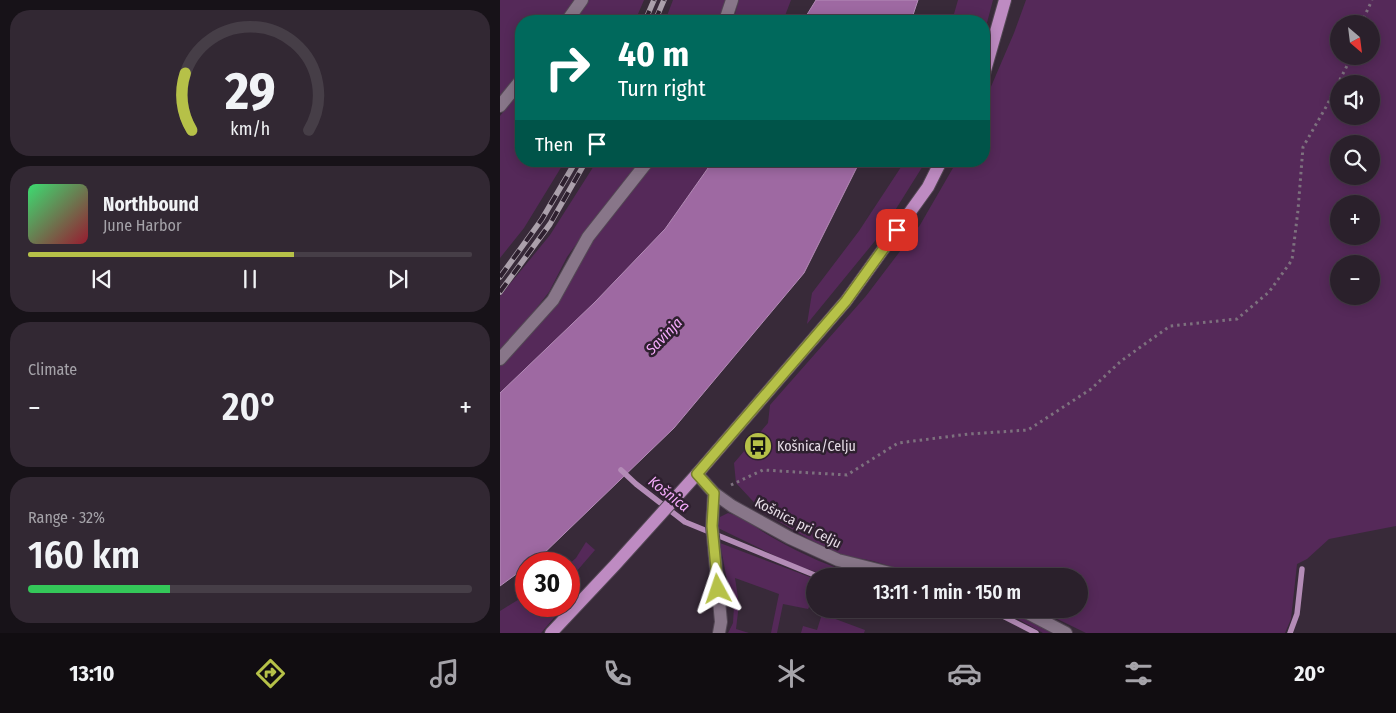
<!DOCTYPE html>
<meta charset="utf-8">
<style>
body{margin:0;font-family:"Fira Sans Condensed",sans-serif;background:#322833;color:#f1f3f6;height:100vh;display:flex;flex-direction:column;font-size:19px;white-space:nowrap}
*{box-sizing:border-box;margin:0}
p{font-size:16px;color:#a5a3a9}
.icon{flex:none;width:28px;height:28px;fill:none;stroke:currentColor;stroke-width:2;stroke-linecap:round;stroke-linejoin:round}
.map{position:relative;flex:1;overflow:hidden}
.panel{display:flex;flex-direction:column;gap:10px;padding:10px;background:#171218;width:500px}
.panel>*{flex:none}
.guide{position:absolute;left:15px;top:15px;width:475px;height:152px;border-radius:20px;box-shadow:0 2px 12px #0003,0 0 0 1px #463e47;background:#00695c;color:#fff;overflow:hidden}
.needle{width:32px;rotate:152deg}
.controls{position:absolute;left:830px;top:15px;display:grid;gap:10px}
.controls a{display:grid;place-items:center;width:50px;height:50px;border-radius:50%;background:#2a202b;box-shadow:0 2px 12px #0003,0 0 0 1px #463e47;font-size:25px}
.speed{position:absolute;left:15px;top:552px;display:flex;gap:10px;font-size:25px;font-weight:700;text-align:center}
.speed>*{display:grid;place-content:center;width:65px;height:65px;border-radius:50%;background:#2a202b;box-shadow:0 2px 12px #0003,0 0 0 1px #463e47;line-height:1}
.speed .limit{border:8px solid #d22;background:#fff;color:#111}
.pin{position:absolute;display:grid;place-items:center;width:42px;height:42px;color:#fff;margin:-21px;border-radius:10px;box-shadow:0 2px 8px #0006}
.me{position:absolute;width:55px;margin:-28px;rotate:355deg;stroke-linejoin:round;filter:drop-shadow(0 0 4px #0008)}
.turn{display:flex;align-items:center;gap:18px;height:105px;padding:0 20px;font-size:22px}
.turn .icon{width:65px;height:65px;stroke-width:2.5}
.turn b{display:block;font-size:35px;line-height:42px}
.then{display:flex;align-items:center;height:48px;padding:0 20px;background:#0003;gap:10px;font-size:19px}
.big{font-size:38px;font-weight:600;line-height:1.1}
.panel .card{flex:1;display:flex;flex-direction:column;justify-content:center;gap:8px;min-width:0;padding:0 18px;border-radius:20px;background:#322833}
.panel .dial{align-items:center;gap:0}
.dial svg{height:130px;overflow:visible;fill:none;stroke:#463e47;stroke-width:7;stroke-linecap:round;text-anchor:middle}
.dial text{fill:#f1f3f6;stroke:none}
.song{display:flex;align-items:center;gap:15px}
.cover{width:60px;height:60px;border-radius:8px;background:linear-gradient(135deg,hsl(140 70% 55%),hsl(350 70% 35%))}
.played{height:5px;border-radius:2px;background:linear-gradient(90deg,#b6c148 60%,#463e47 60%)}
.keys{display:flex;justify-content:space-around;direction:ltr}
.heat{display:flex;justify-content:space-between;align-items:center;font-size:28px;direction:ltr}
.charge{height:8px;border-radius:4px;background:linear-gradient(90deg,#34c759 32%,#463e47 0)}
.trip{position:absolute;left:306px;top:568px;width:282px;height:50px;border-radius:25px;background:#2a202b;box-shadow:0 2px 12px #0003,0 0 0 1px #463e47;font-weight:600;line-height:50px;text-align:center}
.tab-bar{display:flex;height:80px;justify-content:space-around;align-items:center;background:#110d11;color:#a5a3a9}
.tab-bar .icon{width:35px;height:35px}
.tab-bar .current{color:#b6c148}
.tab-bar b{font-size:22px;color:#f1f3f6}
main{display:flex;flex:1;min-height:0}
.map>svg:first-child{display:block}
.green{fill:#552959;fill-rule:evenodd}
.water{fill:#9e69a2;stroke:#b48cb7}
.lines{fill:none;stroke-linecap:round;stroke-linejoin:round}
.stream{stroke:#b48cb7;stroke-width:5.5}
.minor-casing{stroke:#534754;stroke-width:14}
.major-casing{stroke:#534754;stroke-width:14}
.path{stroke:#7d717e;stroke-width:3;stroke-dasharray:2.5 4;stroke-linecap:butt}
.minor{stroke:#887689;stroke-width:12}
.major{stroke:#be8bc2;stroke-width:12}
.rail-casing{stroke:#aba0ab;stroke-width:5.5}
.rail{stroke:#2e202f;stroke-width:4;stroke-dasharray:11;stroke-linecap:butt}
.route-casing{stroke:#767d2f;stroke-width:12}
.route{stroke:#b6c148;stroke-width:9}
.labels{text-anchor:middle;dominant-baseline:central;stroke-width:5;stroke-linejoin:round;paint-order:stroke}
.poi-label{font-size:14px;fill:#e8dee8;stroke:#2e202f;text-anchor:start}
.street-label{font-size:14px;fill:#e8dee8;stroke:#2e202f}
.water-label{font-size:15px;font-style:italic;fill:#f4aafa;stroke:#2e202f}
</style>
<main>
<section class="panel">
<div class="card dial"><svg viewBox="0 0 100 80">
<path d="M14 69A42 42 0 1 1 86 69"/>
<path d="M14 69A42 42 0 0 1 10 34" stroke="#b6c148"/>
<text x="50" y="56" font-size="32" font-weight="700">29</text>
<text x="50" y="72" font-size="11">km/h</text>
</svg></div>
<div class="card">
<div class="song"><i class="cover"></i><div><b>Northbound</b><p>June Harbor</p></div></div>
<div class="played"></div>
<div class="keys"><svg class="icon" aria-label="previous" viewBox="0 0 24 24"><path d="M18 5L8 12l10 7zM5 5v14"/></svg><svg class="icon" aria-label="pause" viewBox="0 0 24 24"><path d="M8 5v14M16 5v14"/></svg><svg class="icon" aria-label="next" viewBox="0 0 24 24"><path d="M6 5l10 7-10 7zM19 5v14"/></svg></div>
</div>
<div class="card"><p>Climate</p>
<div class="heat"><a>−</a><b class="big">20°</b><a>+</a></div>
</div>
<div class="card"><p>Range · 32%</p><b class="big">160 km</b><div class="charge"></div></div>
</section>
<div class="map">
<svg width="896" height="633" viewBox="0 0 896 633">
<rect width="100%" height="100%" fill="#382a39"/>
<path class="green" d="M0,0H76L61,21H21V77L0,103Z
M88,0H144L135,21H72Z
M173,0H226L218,21H165Z
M239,0H291L283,21H233Z
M458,0H493L484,34V21H452Z
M526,0H896V526L829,539L807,559L797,564L791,619L785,633H586L537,609H580V576H423L373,561L333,553L264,513L236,483L234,463L268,423L270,405L366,296L420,225L457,161H484V103L514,33ZM839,24H871V56H839ZM839,84H871V116H839ZM839,144H871V176H839ZM839,204H871V236H839ZM839,264H871V296H839Z
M21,90V161H65L24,228L0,258V116Z
M97,161H143L95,218L67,257L49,292L17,333L0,349V296L50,235Z
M154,161H213L165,229L95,302L0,393V365L32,333L43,319L98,231Z
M405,161H426L379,236L307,324L312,293L359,231Z
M228,513C245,518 260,531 275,539C303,555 331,567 361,576H328L290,563L218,528L220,517Z
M86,542L95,550L76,572L75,586L69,597V564L76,558Z
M220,543L315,579V595L308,609L283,604L277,633H271L279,594L235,578L239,604L236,629L249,633H228L233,623L234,606L226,575Z
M26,595V606H64L41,633H0V611Z
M490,609H509L519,613L552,633H543L505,612Z
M322,614L365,630L364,633H301L303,626L317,630Z"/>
<path class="water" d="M316,0H418L411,21H303Z
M213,161H360L304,273L174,428L38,559L31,564H26V567L0,586V393L95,302L165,229Z"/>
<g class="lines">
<path class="stream" d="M121,470L136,484L185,522L317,576
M474,609L499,614L536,633
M790,633L797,614L802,569"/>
<defs>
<path id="minor" d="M67,21L82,0
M225,21L232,0
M0,106L21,80
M0,359L53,300L88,237L148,161
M197,474L214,493L232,506L290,538L338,560L402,576
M214,493L212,526L221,622L219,633
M520,609L566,633"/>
<path id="major" d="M484,74L505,0
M51,633L115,565L197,474L346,301L428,187L441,161"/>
</defs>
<use href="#minor" class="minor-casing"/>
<use href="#major" class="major-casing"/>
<path class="path" d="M861,24L872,0
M231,485L263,470L347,475L398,443L469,434L528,430L591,389L621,361L670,326L737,319L769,292L792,260L798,210L803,147L826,107L852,56"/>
<use href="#minor" class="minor"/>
<use href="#major" class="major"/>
<defs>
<path id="rail" d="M145,21L154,0
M155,21L164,0
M0,277L42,219L76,161
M0,292L50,224L86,161"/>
</defs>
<use href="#rail" class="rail-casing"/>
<use href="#rail" class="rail"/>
</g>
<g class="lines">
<defs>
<path id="route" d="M218,589L212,526L214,493L197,474L346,301L397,230"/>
</defs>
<use href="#route" class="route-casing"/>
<use href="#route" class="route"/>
</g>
<defs>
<symbol id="bus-disc" viewBox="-11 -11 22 22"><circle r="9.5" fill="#b6c148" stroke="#2e202f"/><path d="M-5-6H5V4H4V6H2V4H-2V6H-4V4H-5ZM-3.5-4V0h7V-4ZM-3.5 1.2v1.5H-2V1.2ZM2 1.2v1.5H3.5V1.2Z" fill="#111"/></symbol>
</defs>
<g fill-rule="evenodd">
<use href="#bus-disc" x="242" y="430" width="32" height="32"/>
</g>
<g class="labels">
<g class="poi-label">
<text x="277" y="446">Košnica/Celju</text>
</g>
<g class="street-label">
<text transform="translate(298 523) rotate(27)">Košnica pri Celju</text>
</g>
<g class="water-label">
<text transform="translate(164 336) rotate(-46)">Savinja</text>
<text transform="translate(169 494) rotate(38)">Košnica</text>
</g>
</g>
</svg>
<div class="controls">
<a><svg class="needle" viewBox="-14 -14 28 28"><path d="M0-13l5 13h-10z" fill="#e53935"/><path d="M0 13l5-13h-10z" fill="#a5a3a9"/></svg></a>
<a><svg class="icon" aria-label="sound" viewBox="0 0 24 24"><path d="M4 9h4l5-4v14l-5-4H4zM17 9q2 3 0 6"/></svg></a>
<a><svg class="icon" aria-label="search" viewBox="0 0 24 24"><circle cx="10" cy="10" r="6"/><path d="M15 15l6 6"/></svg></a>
<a>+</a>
<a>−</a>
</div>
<div class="speed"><div class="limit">30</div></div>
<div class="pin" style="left:397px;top:230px;background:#d93025"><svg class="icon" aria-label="arrive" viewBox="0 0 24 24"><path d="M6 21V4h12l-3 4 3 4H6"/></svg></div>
<svg class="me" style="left:218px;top:589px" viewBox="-20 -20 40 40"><path d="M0-17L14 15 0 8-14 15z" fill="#b6c148" stroke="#fff" stroke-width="4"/></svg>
<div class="trip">13:11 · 1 min · 150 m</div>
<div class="guide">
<div class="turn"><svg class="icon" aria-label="right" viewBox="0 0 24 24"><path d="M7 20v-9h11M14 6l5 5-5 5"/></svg><div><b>40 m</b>Turn right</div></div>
<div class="then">Then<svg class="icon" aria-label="arrive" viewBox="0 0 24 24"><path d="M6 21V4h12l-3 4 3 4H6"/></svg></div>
</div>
</div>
</main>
<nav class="tab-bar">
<b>13:10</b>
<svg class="icon current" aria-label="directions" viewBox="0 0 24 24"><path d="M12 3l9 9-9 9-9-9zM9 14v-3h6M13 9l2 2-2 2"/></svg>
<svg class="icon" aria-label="music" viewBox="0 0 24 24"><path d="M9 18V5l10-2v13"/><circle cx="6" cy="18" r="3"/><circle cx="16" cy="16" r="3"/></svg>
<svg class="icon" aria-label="phone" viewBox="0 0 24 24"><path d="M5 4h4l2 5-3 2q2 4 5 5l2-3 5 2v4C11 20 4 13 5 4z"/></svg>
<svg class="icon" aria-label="climate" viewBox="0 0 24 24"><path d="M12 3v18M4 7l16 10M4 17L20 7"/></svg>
<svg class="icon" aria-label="car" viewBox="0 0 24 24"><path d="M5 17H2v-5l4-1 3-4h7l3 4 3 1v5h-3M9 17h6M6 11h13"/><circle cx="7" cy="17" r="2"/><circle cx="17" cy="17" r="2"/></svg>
<svg class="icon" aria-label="filters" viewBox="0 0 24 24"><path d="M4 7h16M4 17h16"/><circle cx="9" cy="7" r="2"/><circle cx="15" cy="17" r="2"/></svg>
<b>20°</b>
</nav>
